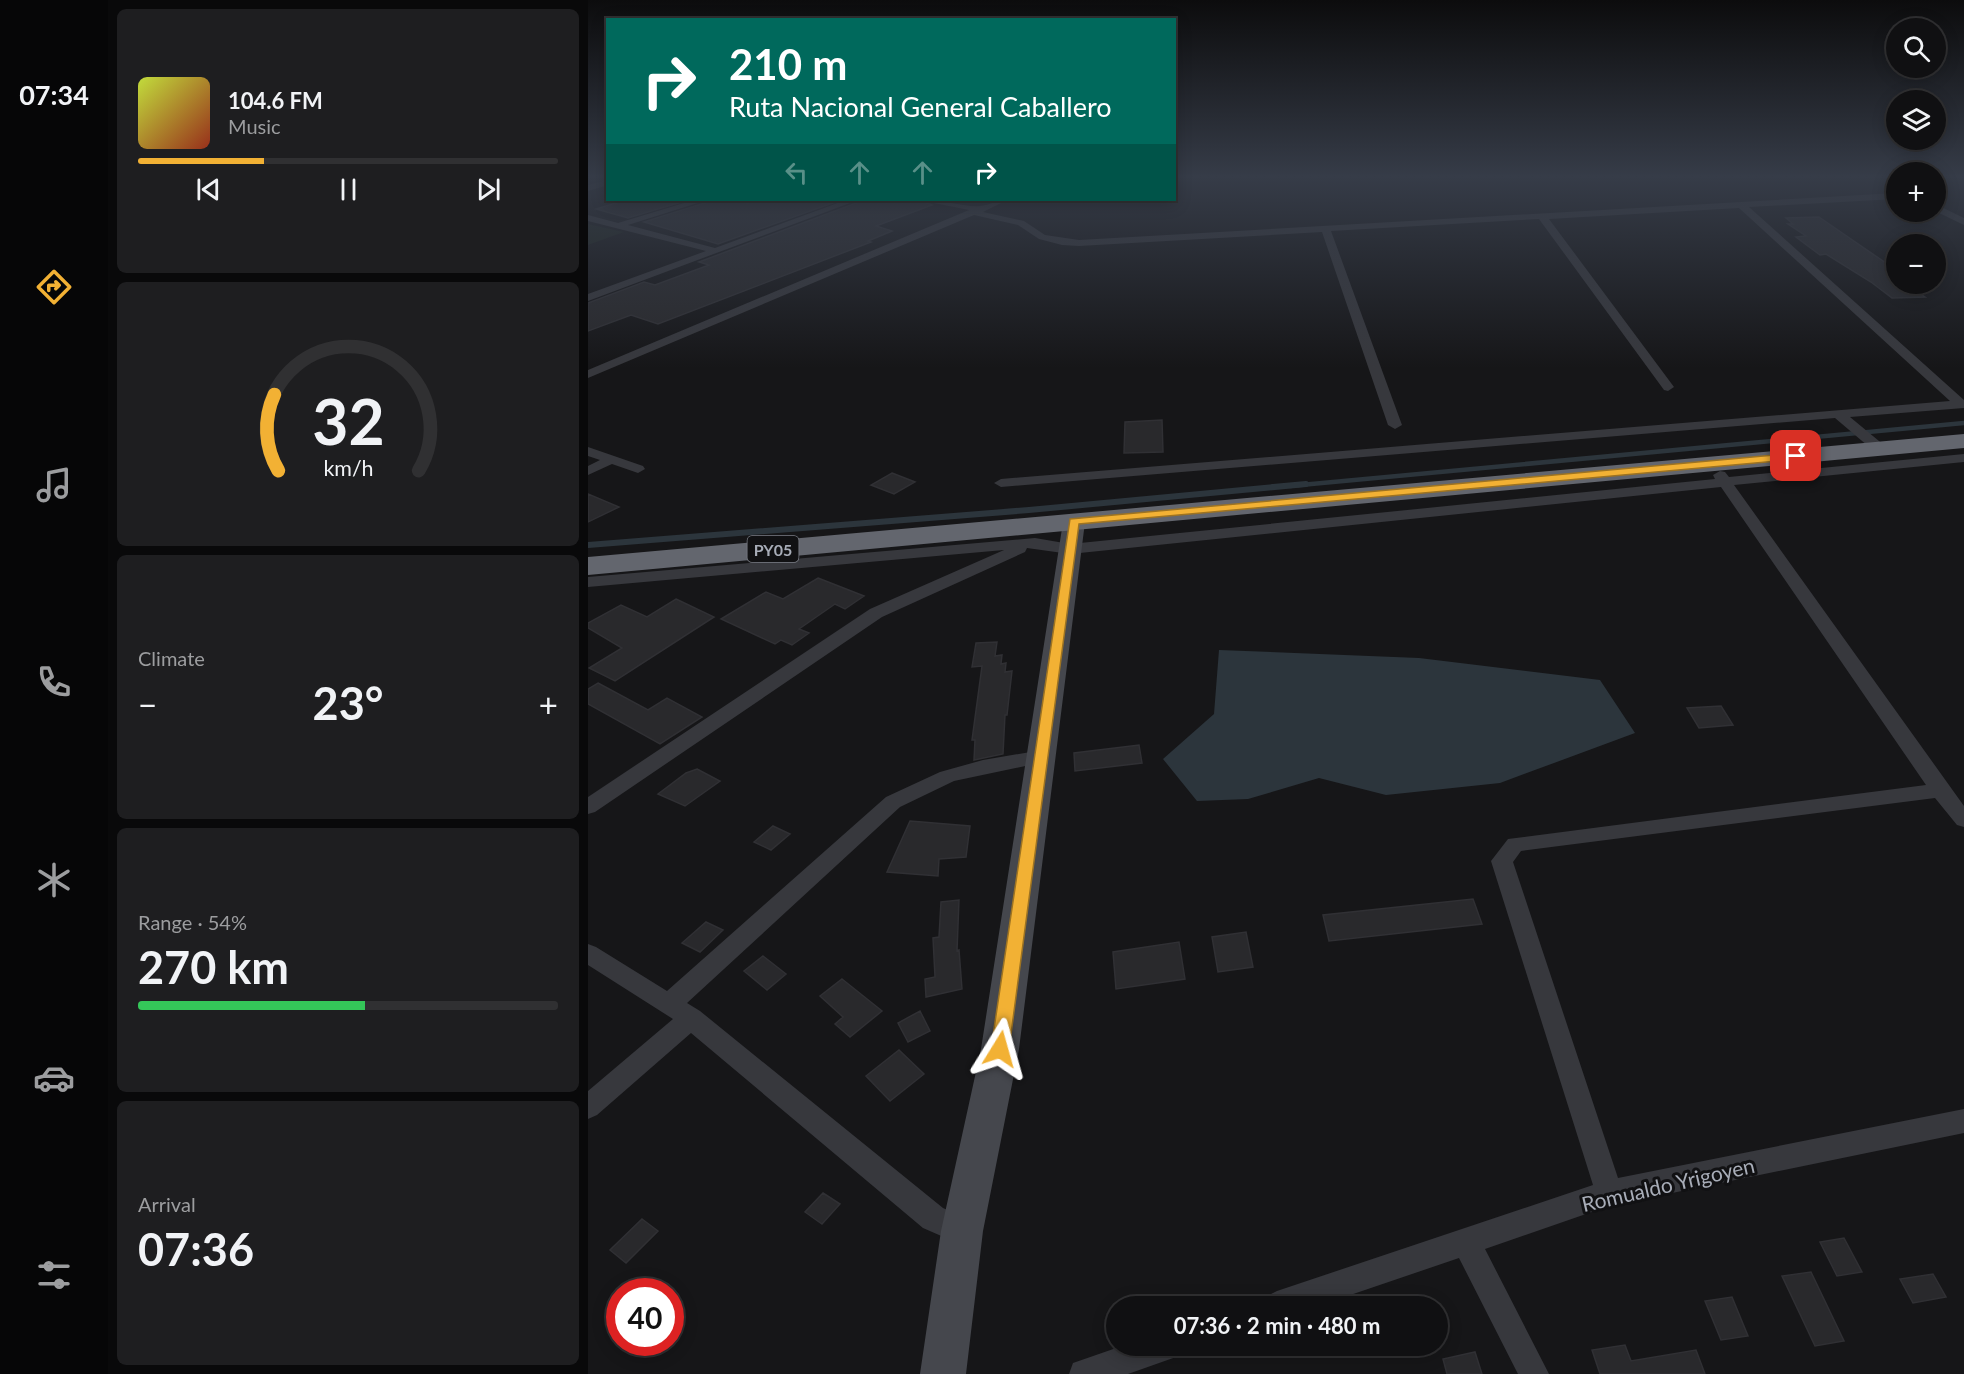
<!DOCTYPE html>
<meta charset="utf-8">
<style>
body{margin:0;font-family:Lato,sans-serif;background:#1e1e20;color:#f1f3f6;height:100vh;display:flex;flex-direction:column;font-size:22px;white-space:nowrap}
*{box-sizing:border-box;margin:0}
p{font-size:20px;color:#9c9d9f}
.icon{flex:none;width:33px;height:33px;fill:none;stroke:currentColor;stroke-width:2;stroke-linecap:round;stroke-linejoin:round}
.map{position:relative;flex:1;overflow:hidden}
.panel{display:flex;flex-direction:column;gap:9px;padding:9px;background:#09090a;width:480px}
.panel>*{flex:none}
.top-card{position:absolute;left:18px;top:18px;width:570px;height:183px;border-radius:0px;box-shadow:0 3px 15px #0003,0 0 0 2px #303032;background:#00695c;color:#fff;overflow:hidden}
.tools{position:absolute;left:1298px;top:18px;display:grid;gap:12px}
.tools a{display:grid;place-items:center;width:60px;height:60px;border-radius:50%;background:#101012;box-shadow:0 3px 15px #0003,0 0 0 2px #303032;font-size:30px}
.speed{position:absolute;left:18px;top:1278px;display:flex;gap:12px;font-size:30px;font-weight:700;text-align:center}
.speed>*{display:grid;place-content:center;width:78px;height:78px;border-radius:50%;background:#101012;box-shadow:0 3px 15px #0003,0 0 0 2px #303032;line-height:1}
.speed .limit{border:9px solid #d22;background:#fff;color:#111}
.pin{position:absolute;display:grid;place-items:center;width:51px;height:51px;color:#fff;margin:-26px;border-radius:12px;box-shadow:0 3px 9px #0006}
.me{position:absolute;width:66px;margin:-33px;rotate:8deg;stroke-linejoin:round;filter:drop-shadow(0 0 4px #0008)}
.turn{display:flex;align-items:center;gap:21px;height:126px;padding:0 24px;font-size:27px}
.turn .icon{width:78px;height:78px;stroke-width:2.5}
.turn b{display:block;font-size:42px;line-height:51px}
.lanes{display:flex;align-items:center;height:57px;padding:0 24px;background:#0003;justify-content:center;gap:30px;direction:ltr}
.lanes .off{opacity:.35}
.big{font-size:45px;font-weight:700;line-height:1.1}
.panel .widget{flex:1;display:flex;flex-direction:column;justify-content:center;gap:9px;min-width:0;padding:0 21px;border-radius:9px;background:#1e1e20}
.panel .dial{align-items:center;gap:0}
.dial svg{height:156px;overflow:visible;fill:none;stroke:#303032;stroke-width:7;stroke-linecap:round;text-anchor:middle}
.dial text{fill:#f1f3f6;stroke:none}
.song{display:flex;align-items:center;gap:18px}
.cover{width:72px;height:72px;border-radius:9px;background:linear-gradient(135deg,hsl(70 70% 55%),hsl(10 70% 35%))}
.played{height:6px;border-radius:3px;background:linear-gradient(90deg,#f2b134 30%,#303032 30%)}
.keys{display:flex;justify-content:space-around;direction:ltr}
.heat{display:flex;justify-content:space-between;align-items:center;font-size:33px;direction:ltr}
.charge{height:9px;border-radius:4px;background:linear-gradient(90deg,#34c759 54%,#303032 0)}
.trip{position:absolute;left:518px;top:1296px;width:342px;height:60px;border-radius:30px;background:#101012;box-shadow:0 3px 15px #0003,0 0 0 2px #303032;font-weight:700;line-height:60px;text-align:center}
main{display:flex;flex:1;min-height:0}
.dock{display:flex;flex-direction:column;width:108px;justify-content:space-around;align-items:center;background:#060607;color:#9c9d9f}
.dock .icon{width:42px;height:42px}
.dock .active{color:#f2b134}
.dock b{font-size:27px;color:#f1f3f6}
.map>svg:first-child{display:block}
.green{fill:#1c231d}
.water{fill:#2c353c}
.lines{fill:none;stroke-linecap:round;stroke-linejoin:round}
.stream-far1{stroke:#2c353c;stroke-width:4.5}
.stream{stroke:#2c353c;stroke-width:6}
.building{fill:#29292c;stroke:#303034;stroke-width:1.5}
.street{fill:#37383d;fill-rule:evenodd}
.secondary{fill:#45474d;fill-rule:evenodd}
.highway{fill:#63666e;fill-rule:evenodd}
.route{fill:#f2b134;stroke:#9d7322;stroke-width:1.5}
.labels{text-anchor:middle;dominant-baseline:central;stroke-width:6;stroke-linejoin:round;paint-order:stroke}
.shield{fill:#111113;stroke:#7b7e86;stroke-width:1.5}
.shield-label{font-size:16px;font-weight:bold;fill:#a8adb8}
.near-street-label{font-size:21px;fill:#a8adb8;stroke:#111113}
</style>
<main>
<nav class="dock">
<b>07:34</b>
<svg class="icon active" aria-label="directions" viewBox="0 0 24 24"><path d="M12 3l9 9-9 9-9-9zM9 14v-3h6M13 9l2 2-2 2"/></svg>
<svg class="icon" aria-label="music" viewBox="0 0 24 24"><path d="M9 18V5l10-2v13"/><circle cx="6" cy="18" r="3"/><circle cx="16" cy="16" r="3"/></svg>
<svg class="icon" aria-label="phone" viewBox="0 0 24 24"><path d="M5 4h4l2 5-3 2q2 4 5 5l2-3 5 2v4C11 20 4 13 5 4z"/></svg>
<svg class="icon" aria-label="climate" viewBox="0 0 24 24"><path d="M12 3v18M4 7l16 10M4 17L20 7"/></svg>
<svg class="icon" aria-label="car" viewBox="0 0 24 24"><path d="M5 17H2v-5l4-1 3-4h7l3 4 3 1v5h-3M9 17h6M6 11h13"/><circle cx="7" cy="17" r="2"/><circle cx="17" cy="17" r="2"/></svg>
<svg class="icon" aria-label="filters" viewBox="0 0 24 24"><path d="M4 7h16M4 17h16"/><circle cx="9" cy="7" r="2"/><circle cx="15" cy="17" r="2"/></svg>
</nav>
<section class="panel">
<div class="widget">
<div class="song"><i class="cover"></i><div><b>104.6 FM</b><p>Music</p></div></div>
<div class="played"></div>
<div class="keys"><svg class="icon" aria-label="previous" viewBox="0 0 24 24"><path d="M18 5L8 12l10 7zM5 5v14"/></svg><svg class="icon" aria-label="pause" viewBox="0 0 24 24"><path d="M8 5v14M16 5v14"/></svg><svg class="icon" aria-label="next" viewBox="0 0 24 24"><path d="M6 5l10 7-10 7zM19 5v14"/></svg></div>
</div>
<div class="widget dial"><svg viewBox="0 0 100 80">
<path d="M14 69A42 42 0 1 1 86 69"/>
<path d="M14 69A42 42 0 0 1 12 30" stroke="#f2b134"/>
<text x="50" y="56" font-size="32" font-weight="700">32</text>
<text x="50" y="72" font-size="11">km/h</text>
</svg></div>
<div class="widget"><p>Climate</p>
<div class="heat"><a>−</a><b class="big">23°</b><a>+</a></div>
</div>
<div class="widget"><p>Range · 54%</p><b class="big">270 km</b><div class="charge"></div></div>
<div class="widget"><p>Arrival</p><b class="big">07:36</b></div>
</section>
<div class="map">
<svg width="1376" height="1374" viewBox="0 0 1376 1374">
<rect width="100%" height="100%" fill="#161618"/>
<path class="green" d="M0,224L36,232L0,245Z"/>
<path class="water" d="M631,650L831,658L1012,680L1047,733L912,783L798,795L731,778L660,799L609,801L575,759L626,714Z"/>
<g class="lines">
<path class="stream-far1" d="M702,486L1376,423"/>
<path class="stream" d="M0,545L441,510L718,484"/>
</g>
<path class="building" d="M38,200H100L40,218L8,209Z
M121,200H147L160,203L168,200L195,202L204,200H253L130,244L56,222L120,202Z
M272,200H338L339,203L344,205L288,226L304,231L280,241L283,242L70,324L43,315L0,331V303L56,282L67,285L121,265L111,262L271,202Z
M1231,217L1308,270V284H1318L1337,297L1304,298L1283,282L1238,254L1232,255L1208,237L1218,236L1200,224H1205L1198,218Z
M574,420L575,452L536,453L537,422Z
M304,473L327,482L306,494L283,485Z
M0,494L31,507L0,522Z
M230,578L276,596L257,609L247,604L211,629L221,633L204,645L193,640L187,644L133,619L178,592L195,599Z
M88,599L126,617L27,681L1,668L34,648L0,628V623L33,605L59,617Z
M409,642L407,656L414,655L413,664L418,663L417,672L424,671L419,715H417L415,754L386,760L387,740H384L394,666L384,667L388,643Z
M10,683L60,710L79,698L114,717L72,744L0,704V689Z
M1133,706L1145,725L1111,728L1099,708Z
M551,745L554,763L487,771L486,753Z
M109,769L132,781L97,806L70,794L98,773Z
M322,821L382,826L378,857L351,859L350,876L299,872Z
M185,826L202,834L183,850L166,842Z
M885,899L894,924L741,941L735,915Z
M371,900L369,951L371,950L374,989L338,997L337,979L347,977L345,938L351,937L353,902Z
M118,922L135,930L112,952L94,943Z
M658,932L665,967L630,972L624,937Z
M591,942L597,979L528,989L525,952Z
M175,956L198,974L179,990L156,971Z
M254,979L294,1011L262,1037L247,1024L255,1017L232,996Z
M332,1011L342,1031L320,1042L310,1023Z
M311,1050L336,1074L302,1101L278,1076Z
M235,1193L252,1204L234,1224L217,1212Z
M54,1219L70,1231L38,1263L22,1250Z
M1256,1238L1274,1272L1249,1276L1232,1242Z
M1223,1272L1256,1341L1227,1346L1194,1276Z
M1345,1274L1358,1297L1325,1303L1312,1279Z
M1144,1297L1160,1336L1133,1340L1117,1301Z
M1037,1345L1043,1361L1108,1350L1117,1374H1012L1004,1350Z
M887,1352L894,1374H859L855,1359Z"/>
<g class="lines">
<path class="street" d="M20,180V185L0,191V185Z
M1308,193V199L1161,207L1376,400V408L1262,417L1297,446L1299,449L1292,453L1287,452L1247,418L413,487L406,483L413,479L1362,401L1151,208L961,219L1086,387L1080,391L1076,390L951,219L743,231L814,425L807,429L800,425L734,232L491,246L474,245L451,239L430,225L386,215L0,378V370L381,210L341,202L340,200C355,200 381,208 392,206C402,205 409,200 419,200L395,212L436,221L457,235L491,240Z
M106,200H119L40,225L127,248L258,200H270L0,301V294L118,251L0,221V215L30,223Z
M1347,204L1376,218V225L1347,211Z
M0,447L55,466L57,469L50,473L24,464L0,475V466L12,460L0,456Z
M1376,454V462L1146,485L1376,806V827L1369,825L1347,798L933,851L925,862L1030,1178L1376,1109V1133L1021,1206L897,1249L961,1374H930L871,1258L730,1306H674L679,1296L689,1291L1005,1185L903,861L920,839L1338,785L1133,487L482,554L439,548L437,552L294,617L7,812L0,814V797L282,609L416,550L0,587V577L447,538L482,544L1127,479L1125,475L1132,471L1137,472L1141,477Z
M454,750L461,751L464,756L461,761L366,781L312,807L99,1003L112,1011L355,1208L384,1221L388,1231L384,1241L374,1245L335,1228L103,1033L9,1115L0,1119V1091L85,1019L0,965V944L8,947L79,991L298,797L352,772L395,760Z
M534,1346H592L588,1357L540,1374H481L485,1363Z"/>
<path class="secondary" d="M486,515L494,517L497,522L431,1049L395,1231L378,1374H332L353,1231L393,1049L475,522L478,517Z"/>
<path class="highway" d="M1376,434V448L0,575V557Z"/>
</g>
<linearGradient id="sky" x2="0" y2="1"><stop stop-color="#0c0c0d"/><stop offset="0.48" stop-color="#363c48"/><stop offset="1" stop-color="#363c48" stop-opacity="0"/></linearGradient>
<rect width="1376" height="368" fill="url(#sky)"/>
<path class="route" d="M1208,453L1213,456L1212,459L491,524L421,1049L419,1055L412,1057L405,1055L403,1049L482,519Z"/>
<g class="labels">
<rect class="shield" x="159.5" y="536" width="51" height="26" rx="4.5"/>
<g class="shield-label">
<text x="185" y="549">PY05</text>
</g>
<g class="near-street-label">
<text transform="translate(1080 1184) rotate(-13)">Romualdo Yrigoyen</text>
</g>
</g>
</svg>
<div class="tools">
<a><svg class="icon" aria-label="search" viewBox="0 0 24 24"><circle cx="10" cy="10" r="6"/><path d="M15 15l6 6"/></svg></a>
<a><svg class="icon" aria-label="layers" viewBox="0 0 24 24"><path d="M12 4l9 5-9 5-9-5zM3 14l9 5 9-5"/></svg></a>
<a>+</a>
<a>−</a>
</div>
<div class="speed"><div class="limit">40</div></div>
<div class="pin" style="left:1208px;top:456px;background:#d93025"><svg class="icon" aria-label="arrive" viewBox="0 0 24 24"><path d="M6 21V4h12l-3 4 3 4H6"/></svg></div>
<svg class="me" style="left:412px;top:1049px" viewBox="-20 -20 40 40"><path d="M0-17L14 15 0 8-14 15z" fill="#f2b134" stroke="#fff" stroke-width="4"/></svg>
<div class="trip">07:36 · 2 min · 480 m</div>
<div class="top-card">
<div class="turn"><svg class="icon" aria-label="right" viewBox="0 0 24 24"><path d="M7 20v-9h11M14 6l5 5-5 5"/></svg><div><b>210 m</b>Ruta Nacional General Caballero</div></div>
<div class="lanes"><svg class="icon off" aria-label="left" viewBox="0 0 24 24"><path d="M17 20v-9H6M10 6l-5 5 5 5"/></svg><svg class="icon off" aria-label="ahead" viewBox="0 0 24 24"><path d="M12 20V5M6 11l6-6 6 6"/></svg><svg class="icon off" aria-label="ahead" viewBox="0 0 24 24"><path d="M12 20V5M6 11l6-6 6 6"/></svg><svg class="icon" aria-label="right" viewBox="0 0 24 24"><path d="M7 20v-9h11M14 6l5 5-5 5"/></svg></div>
</div>
</div>
</main>
